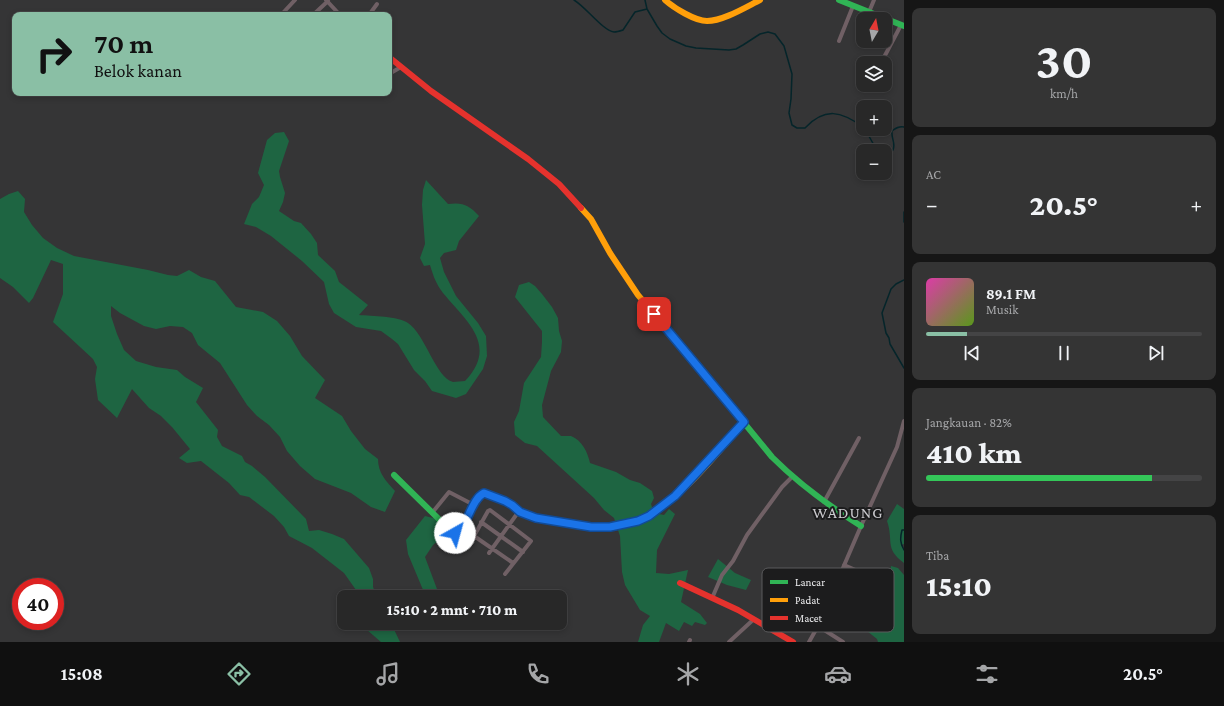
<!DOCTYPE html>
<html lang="id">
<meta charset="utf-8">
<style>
body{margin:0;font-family:"Crimson Pro",serif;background:#343434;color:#f1f3f6;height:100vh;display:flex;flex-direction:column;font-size:15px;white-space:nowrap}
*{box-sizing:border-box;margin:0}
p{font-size:13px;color:#a5a6a8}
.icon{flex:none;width:22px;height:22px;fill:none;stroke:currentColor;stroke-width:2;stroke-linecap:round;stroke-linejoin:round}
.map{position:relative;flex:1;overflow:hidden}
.drawer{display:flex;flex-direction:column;gap:8px;padding:8px;background:#161616;width:320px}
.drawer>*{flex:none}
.top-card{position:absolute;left:12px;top:12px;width:380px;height:84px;border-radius:8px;box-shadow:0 2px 6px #0003,0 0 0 1px #444445;background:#8abfa5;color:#111;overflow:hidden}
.needle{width:26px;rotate:10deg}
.controls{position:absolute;left:856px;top:12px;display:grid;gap:8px}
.controls a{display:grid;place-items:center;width:36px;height:36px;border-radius:8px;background:#282828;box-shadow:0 2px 6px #0003,0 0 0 1px #444445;font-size:20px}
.speed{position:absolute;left:12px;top:578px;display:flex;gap:8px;font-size:20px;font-weight:700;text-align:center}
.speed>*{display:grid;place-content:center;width:52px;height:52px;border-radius:50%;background:#282828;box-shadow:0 2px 6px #0003,0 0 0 1px #444445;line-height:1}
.speed .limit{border:6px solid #d22;background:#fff;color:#111}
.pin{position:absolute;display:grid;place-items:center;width:34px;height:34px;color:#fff;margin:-17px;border-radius:8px;box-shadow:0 2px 6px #0006}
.me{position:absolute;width:44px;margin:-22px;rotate:38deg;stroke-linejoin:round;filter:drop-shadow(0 0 3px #0008)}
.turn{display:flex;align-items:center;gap:14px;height:84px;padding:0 16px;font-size:18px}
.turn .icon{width:52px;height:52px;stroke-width:2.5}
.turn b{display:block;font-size:28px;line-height:34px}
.big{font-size:30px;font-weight:800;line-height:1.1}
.drawer .card{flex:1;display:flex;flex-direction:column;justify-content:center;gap:6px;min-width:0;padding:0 14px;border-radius:8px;background:#343434}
.drawer .dial{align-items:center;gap:0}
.dial b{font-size:52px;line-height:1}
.song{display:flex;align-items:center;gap:12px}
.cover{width:48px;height:48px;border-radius:6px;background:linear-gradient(135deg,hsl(320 70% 55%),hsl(90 70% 35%))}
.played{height:4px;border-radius:2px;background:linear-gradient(90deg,#8abfa5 15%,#444445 15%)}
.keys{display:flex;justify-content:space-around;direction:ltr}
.heat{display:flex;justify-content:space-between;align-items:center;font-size:22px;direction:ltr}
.charge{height:6px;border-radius:3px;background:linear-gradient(90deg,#34c759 82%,#444445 0)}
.trip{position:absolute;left:337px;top:590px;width:230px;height:40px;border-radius:8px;background:#282828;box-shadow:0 2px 6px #0003,0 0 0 1px #444445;font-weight:800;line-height:40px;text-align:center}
.menu{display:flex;height:64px;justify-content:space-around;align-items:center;background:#101010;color:#a5a6a8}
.menu .icon{width:28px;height:28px}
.menu .active{color:#8abfa5}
.menu b{font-size:18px;color:#f1f3f6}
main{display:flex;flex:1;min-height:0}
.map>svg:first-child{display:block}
.forest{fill:#1e6542}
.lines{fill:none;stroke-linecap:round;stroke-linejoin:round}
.stream{stroke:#05252a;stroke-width:1.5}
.street{stroke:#706065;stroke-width:4}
.fast{stroke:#30b455;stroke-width:6}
.slow{stroke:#ff9f0a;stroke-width:6}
.jam{stroke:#e5322d;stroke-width:6}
.route-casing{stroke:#114b97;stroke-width:10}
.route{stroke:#1a73e8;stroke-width:7}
.labels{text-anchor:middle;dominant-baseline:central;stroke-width:4;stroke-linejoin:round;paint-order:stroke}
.quarter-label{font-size:16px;letter-spacing:1px;fill:#cac9cd;stroke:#1c1c1d}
.key{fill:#1c1c1d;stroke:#5a5a5c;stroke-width:1}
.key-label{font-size:11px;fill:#ececee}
</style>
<main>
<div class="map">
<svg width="904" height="642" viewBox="0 0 904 642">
<rect width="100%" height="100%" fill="#353536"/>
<path class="forest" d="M284,132L289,141L279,171L280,177L285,193L283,202L279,211L294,221L301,223L311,234L317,243L318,255L335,271L339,282L368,305L359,315C372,316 398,316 408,323C425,334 436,378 453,382C456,382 462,381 465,381C499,345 466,321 443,293C436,284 433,275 430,265L424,266L420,258L425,244L422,205L423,190L426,180L448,204C463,202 469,205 479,216L459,241L456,250L444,253L440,258L444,272L456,296L478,323L486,336L487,356L483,369L466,394L456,398L432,391L425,381L414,370L398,344L392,339L381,331L356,327L334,313L329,304L324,282L302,261L271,236L256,227L244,224L252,204L259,197L264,185L258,173L267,140L275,133Z
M18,191L25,199L24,212L32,225L43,238L57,248L74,256L148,270L168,275L177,276L189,270L201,277L215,281L236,307L263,312L277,321L290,336L302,356L325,380L315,398L342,416L351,431L365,449L378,459C378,473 386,481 395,491L385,512L371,507L351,493L315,479L300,466L287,451L280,437L269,425L257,416L247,405L220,363L198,345L192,333L183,327L170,326L156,329L144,326L120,313L111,306V316L117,334L124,350L136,361L156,367L177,370L185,377L203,388L196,402L218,430L217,437L222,446L242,456L245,462L252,466L265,477L306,519L309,531L319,530L332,534L344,539L369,568L373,579V587L377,597H361L344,573L312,548L289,536L284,527L274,516L249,497L240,495L229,483L201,461L187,463L179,458L190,449L172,427L161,416L149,408L132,389L117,418L98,400L95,379L97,367L93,359L53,322L63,294V264L51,260L33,298L29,303L13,287L0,278V199L9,194Z
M529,282L535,286L542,294L552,307L558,318L559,331L562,341L561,352L551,371L542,405L543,417L561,436C564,436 568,436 571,436C582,440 588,453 590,463L616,472L630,480L640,483L652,491L654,498L651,504L654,513L664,515L669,509L675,514L657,550L656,573L669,574L688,570L681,602L700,614L707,623L705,625L695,622L692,626L684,622L679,631L666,623L659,642H638L643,625L650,616L640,610L625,585L622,572L620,536L614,518L604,510L594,498L537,446L525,443L515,435L514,422L519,411L524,383L541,357L542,342V331L515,297L519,285Z
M897,504L904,509V544L901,545L904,550V563C884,548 894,541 887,521Z
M425,516L437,519L446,534L433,545L425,557L440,597H426L408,554L406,540Z
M718,559L735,573L751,580L746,590L727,585L708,577Z
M891,566L898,568L904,575V642H878L877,639L857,623L842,619L822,606L825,602L833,598L850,611L856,606L849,598L842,595L839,588L843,584L850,587L863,598L871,586L876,581L882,582L889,579Z
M359,623H391L400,642H381Z"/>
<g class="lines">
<path class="stream" d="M574,0C586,7 602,30 614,32C617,32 620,31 623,30L635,12L647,9
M645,0L647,9L657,26L662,33L670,39L686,46L696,48L729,50L736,49L743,45L760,34L768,32L775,34L784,46L792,74L791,99L789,113L792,125L797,128H805C825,107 841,111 863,127
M865,129L875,147L880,151
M885,153H887L893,150C896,143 891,139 892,131C896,128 899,126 904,127
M904,212V222
M904,280L896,284L891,289L882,313L886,333L889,338L890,344L904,368
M904,530H902C900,538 900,543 904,550"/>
<path class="street" d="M326,0L340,15
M869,12L874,0
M281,15L295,0
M313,15L328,1
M369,15L377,4
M839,41L853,6
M881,63L901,25
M389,74L401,67
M824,502L859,438
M432,513L449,492L474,505
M481,522L523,552
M489,553L519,511
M844,565L890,585
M505,574L531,541L490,510L488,511L474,536L513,563
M713,596L722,575L733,561L747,535L782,487L792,477
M873,605L883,582
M818,626L843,642
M689,642L690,640
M729,642L754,619
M809,642L818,626L861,526L897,447L904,421"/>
<path class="fast" d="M839,0L904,26
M692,359L772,457C799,484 829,506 861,526
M394,475L452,532H457L460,529L474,504L484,493L502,500L525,514L535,518L573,525L597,527"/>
<path class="slow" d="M665,0C674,8 695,21 707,21C723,21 746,7 760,0
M581,208L591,219L610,253L638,295L692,359
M597,527C611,527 627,526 639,520C679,503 715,455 744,423"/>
<path class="jam" d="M389,57L431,91L528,159L559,184L581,208
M680,583L738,610L793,642"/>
</g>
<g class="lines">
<defs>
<path id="route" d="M455,533C468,528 470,500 484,493L505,501L512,505L520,512L536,518L591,527H610L638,521L649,516L675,496L744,422L654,314"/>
</defs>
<use href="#route" class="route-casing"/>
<use href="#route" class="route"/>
</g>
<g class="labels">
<g class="quarter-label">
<text x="848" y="512">WADUNG</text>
</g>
</g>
<rect x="762" y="568" width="132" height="64" rx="6" class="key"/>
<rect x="770" y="580" width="18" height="4" fill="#30b455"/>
<rect x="770" y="598" width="18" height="4" fill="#ff9f0a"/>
<rect x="770" y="616" width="18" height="4" fill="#e5322d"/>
<g class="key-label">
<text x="795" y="586">Lancar</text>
<text x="795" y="604">Padat</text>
<text x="795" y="622">Macet</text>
</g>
</svg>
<div class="controls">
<a><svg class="needle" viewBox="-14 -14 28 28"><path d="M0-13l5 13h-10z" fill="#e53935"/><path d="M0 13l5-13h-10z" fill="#a5a6a8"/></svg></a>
<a><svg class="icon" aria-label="layers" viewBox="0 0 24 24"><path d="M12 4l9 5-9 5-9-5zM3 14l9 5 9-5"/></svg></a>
<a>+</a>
<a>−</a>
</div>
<div class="speed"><div class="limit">40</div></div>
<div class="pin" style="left:654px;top:314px;background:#d93025"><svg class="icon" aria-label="arrive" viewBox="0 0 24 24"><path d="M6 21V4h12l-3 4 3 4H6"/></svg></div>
<svg class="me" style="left:455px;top:533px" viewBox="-20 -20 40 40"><circle r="19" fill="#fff"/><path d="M0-13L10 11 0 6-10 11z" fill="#1a73e8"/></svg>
<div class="trip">15:10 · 2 mnt · 710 m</div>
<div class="top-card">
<div class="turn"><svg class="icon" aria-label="right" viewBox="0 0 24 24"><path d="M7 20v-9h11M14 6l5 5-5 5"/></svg><div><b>70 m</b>Belok kanan</div></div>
</div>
</div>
<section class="drawer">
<div class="card dial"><b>30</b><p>km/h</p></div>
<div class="card"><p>AC</p>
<div class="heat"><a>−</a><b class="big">20.5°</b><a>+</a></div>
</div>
<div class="card">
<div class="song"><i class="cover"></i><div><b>89.1 FM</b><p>Musik</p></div></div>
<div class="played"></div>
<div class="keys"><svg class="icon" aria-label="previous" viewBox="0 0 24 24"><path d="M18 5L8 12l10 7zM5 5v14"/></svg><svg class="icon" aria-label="pause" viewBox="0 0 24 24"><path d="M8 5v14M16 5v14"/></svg><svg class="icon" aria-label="next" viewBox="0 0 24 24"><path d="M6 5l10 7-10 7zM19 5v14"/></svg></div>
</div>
<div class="card"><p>Jangkauan · 82%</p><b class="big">410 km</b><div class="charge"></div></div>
<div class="card"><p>Tiba</p><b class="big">15:10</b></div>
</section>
</main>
<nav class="menu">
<b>15:08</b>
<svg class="icon active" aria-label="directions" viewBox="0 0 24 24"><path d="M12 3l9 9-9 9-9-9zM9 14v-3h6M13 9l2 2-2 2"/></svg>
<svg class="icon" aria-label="music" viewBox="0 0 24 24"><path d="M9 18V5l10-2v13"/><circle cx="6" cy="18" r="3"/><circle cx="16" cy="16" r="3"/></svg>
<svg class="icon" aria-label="phone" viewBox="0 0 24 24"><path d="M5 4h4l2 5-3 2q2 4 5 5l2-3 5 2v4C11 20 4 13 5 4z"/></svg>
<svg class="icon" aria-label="climate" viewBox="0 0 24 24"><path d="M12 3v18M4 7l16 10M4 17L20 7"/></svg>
<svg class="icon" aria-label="car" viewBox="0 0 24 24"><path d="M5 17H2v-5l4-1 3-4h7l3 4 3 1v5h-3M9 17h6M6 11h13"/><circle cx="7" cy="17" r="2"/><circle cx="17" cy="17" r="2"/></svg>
<svg class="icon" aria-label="filters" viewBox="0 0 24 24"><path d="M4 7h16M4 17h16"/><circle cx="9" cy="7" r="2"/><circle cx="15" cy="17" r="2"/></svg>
<b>20.5°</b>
</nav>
